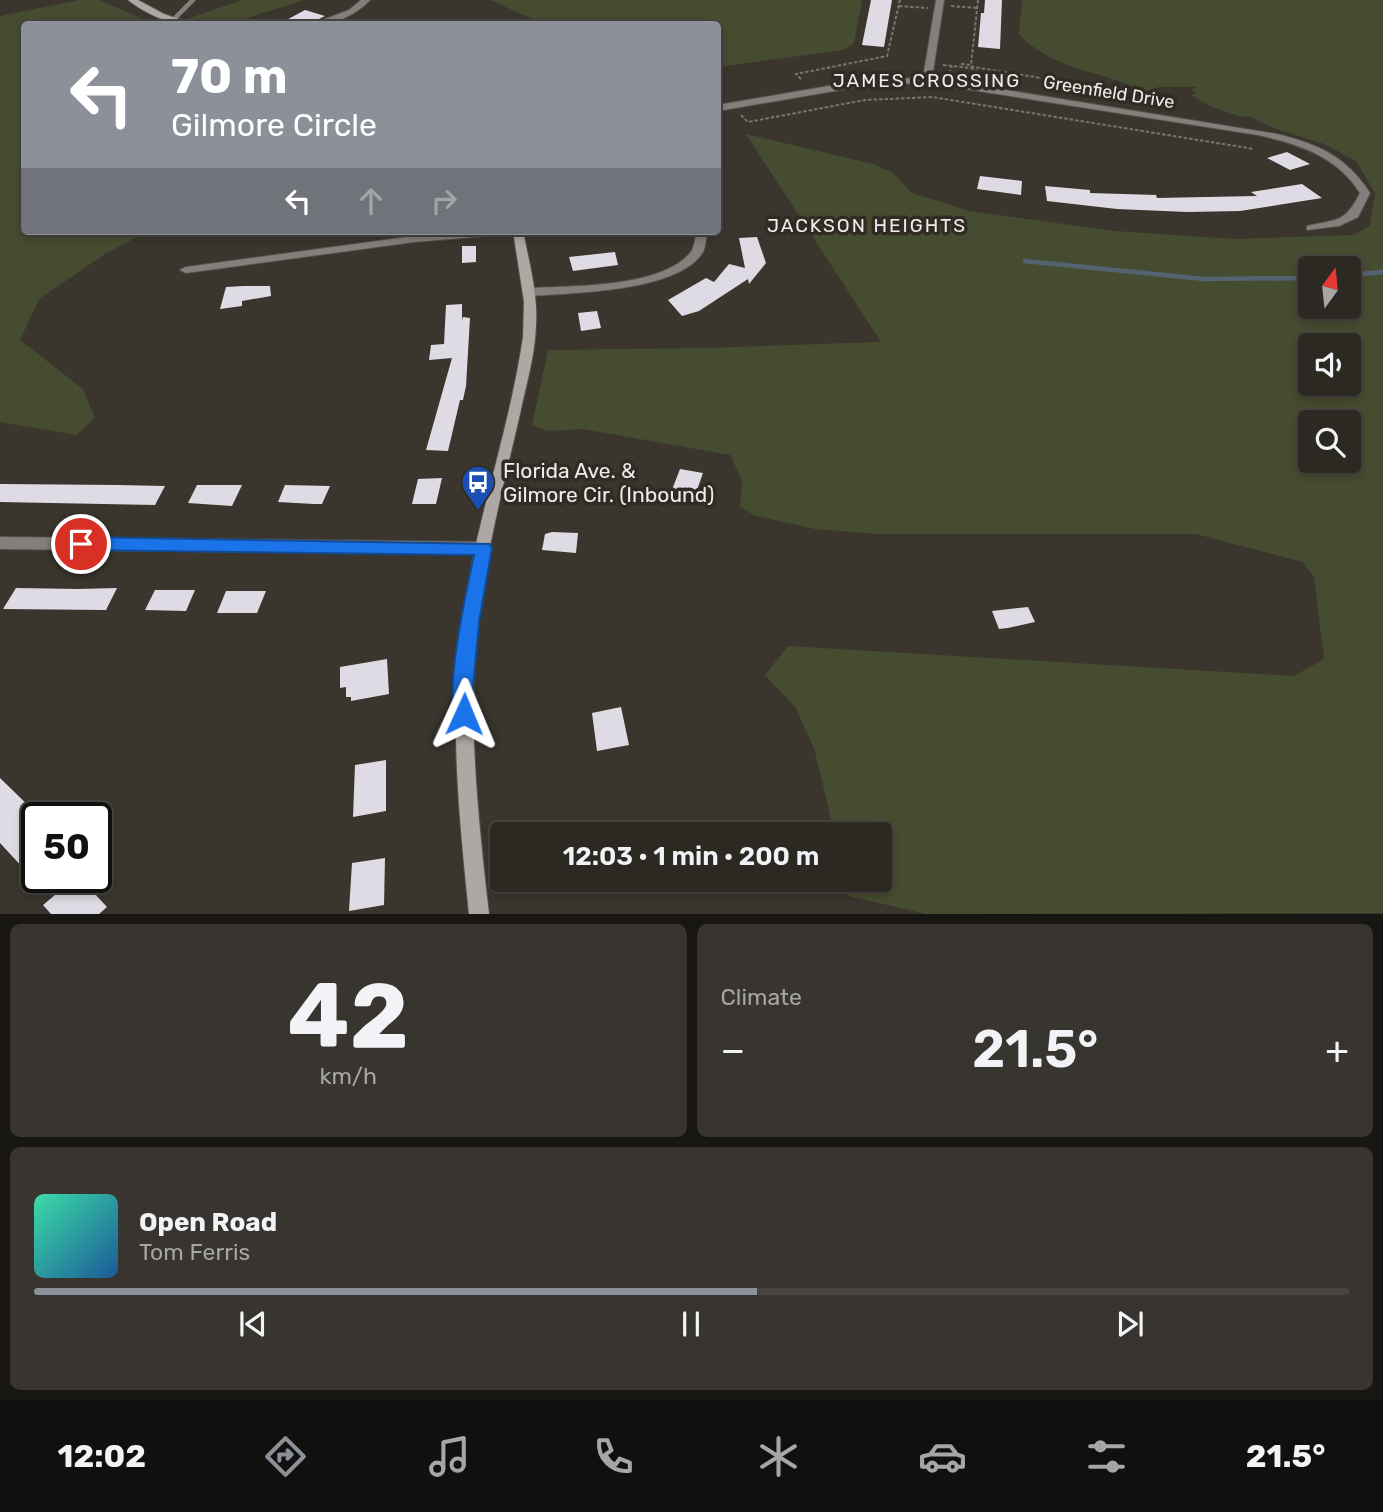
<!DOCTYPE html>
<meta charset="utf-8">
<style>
body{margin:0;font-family:Rubik,sans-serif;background:#38342f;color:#f1f3f6;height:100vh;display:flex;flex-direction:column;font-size:26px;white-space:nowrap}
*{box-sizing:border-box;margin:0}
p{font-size:23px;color:#a6a6a5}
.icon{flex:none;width:38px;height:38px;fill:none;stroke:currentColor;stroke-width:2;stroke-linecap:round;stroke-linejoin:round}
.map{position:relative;height:914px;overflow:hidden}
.sheet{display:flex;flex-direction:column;gap:10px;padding:10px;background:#181613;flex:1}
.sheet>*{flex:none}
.hud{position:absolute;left:21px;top:21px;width:700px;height:214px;border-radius:7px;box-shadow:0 4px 10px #0003,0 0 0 2px #484440;background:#8c9099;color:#fff;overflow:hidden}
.needle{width:46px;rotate:15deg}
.buttons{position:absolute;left:1298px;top:256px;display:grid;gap:14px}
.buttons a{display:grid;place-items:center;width:63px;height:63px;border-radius:7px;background:#2c2822;box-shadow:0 4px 10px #0003,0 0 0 2px #484440;font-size:35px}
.speed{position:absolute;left:21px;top:802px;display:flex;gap:14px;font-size:35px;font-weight:700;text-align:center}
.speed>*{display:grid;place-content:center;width:91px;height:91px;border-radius:50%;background:#2c2822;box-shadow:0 4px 10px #0003,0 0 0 2px #484440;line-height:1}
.speed .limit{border:4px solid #111;border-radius:10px;background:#fff;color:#111}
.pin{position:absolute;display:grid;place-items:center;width:60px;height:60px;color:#fff;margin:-30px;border:4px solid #fff;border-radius:50%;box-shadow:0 2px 7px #0007}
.me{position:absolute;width:77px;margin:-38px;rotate:1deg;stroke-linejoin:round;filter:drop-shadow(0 0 5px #0008)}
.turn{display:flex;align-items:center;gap:24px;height:147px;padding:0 35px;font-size:32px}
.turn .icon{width:91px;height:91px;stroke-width:2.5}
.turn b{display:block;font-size:49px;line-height:60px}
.lanes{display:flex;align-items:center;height:66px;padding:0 35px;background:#0003;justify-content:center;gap:35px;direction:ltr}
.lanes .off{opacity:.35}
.big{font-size:52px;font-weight:600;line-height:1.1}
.sheet .card{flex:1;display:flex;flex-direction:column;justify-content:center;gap:10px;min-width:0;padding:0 24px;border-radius:10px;background:#38342f}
.sheet .dial{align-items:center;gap:0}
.dial b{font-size:91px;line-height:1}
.song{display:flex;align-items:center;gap:21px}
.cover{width:84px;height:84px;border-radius:10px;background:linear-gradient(135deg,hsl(160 70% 55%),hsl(210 70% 35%))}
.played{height:7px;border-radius:4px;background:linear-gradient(90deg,#8c9099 55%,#484440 55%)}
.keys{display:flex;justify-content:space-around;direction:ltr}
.heat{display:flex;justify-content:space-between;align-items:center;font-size:38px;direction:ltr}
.sheet .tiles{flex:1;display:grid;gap:10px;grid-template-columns:1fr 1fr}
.card:last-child{grid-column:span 2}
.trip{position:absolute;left:490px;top:822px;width:402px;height:70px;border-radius:7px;background:#2c2822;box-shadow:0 4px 10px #0003,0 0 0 2px #484440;font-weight:600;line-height:70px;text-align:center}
.tabs{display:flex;height:112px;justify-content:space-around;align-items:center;background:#12100e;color:#a6a6a5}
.tabs .icon{width:49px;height:49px}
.tabs .on{color:#8c9099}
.tabs b{font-size:32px;color:#f1f3f6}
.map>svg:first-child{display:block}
.green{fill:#464c30;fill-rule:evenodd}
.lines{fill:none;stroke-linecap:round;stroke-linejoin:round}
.stream{stroke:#546371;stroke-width:4.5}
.building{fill:#dfdbe4}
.service-casing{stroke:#57534c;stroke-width:5}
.minor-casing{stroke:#57534c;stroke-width:2}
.secondary-casing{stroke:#57534c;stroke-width:2}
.path{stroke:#78756e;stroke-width:2;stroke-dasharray:3.5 2;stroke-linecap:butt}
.service{stroke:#837f7d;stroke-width:4.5}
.minor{fill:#837f7d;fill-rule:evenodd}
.secondary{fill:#aea8a4;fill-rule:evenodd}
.route{fill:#1a73e8;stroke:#114b97;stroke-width:2}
.labels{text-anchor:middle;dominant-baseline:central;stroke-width:7;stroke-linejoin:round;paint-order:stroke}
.far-street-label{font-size:18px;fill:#efede8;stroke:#302c25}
.far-neighbourhood-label{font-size:19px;letter-spacing:2px;fill:#efede8;stroke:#302c25}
.poi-label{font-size:21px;fill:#efede8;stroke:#302c25;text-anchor:start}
</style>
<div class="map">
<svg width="1383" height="914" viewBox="0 0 1383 914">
<rect width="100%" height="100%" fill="#3a362e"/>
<path class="green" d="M79,0H100L154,24H24V231H149L105,254L39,299L20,340L83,389L95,418L77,435L0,422V16Z
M242,0H304L228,24H211L187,19Z
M490,0H862L854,43L843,50L718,67V24H544Z
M1022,0H1383V913L926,914L849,896L846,880H880V835H835L814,748L795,707L765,675L788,646L1294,676L1324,659L1314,577L1303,562L1196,534H877L815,529L756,516L740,507L742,480L730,455L583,429L548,431L532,425L548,350L706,348L881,342L746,134L873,164L893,173L912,193L970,211L1114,231L1235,239L1354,235L1370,226L1375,193L1356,161L1324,144L1273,128L1249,116L1242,117L1212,107L1191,95L1196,94L1192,89L1198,87H1159L1144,92C1100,69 1054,72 1019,34ZM1311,268H1349V306H1311ZM1311,345H1349V383H1311ZM1311,422H1349V460H1311Z"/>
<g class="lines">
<path class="stream" d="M1025,261L1204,279L1311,278
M1349,275L1383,272"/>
</g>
<path class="building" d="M871,0H892L884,47L862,45Z
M985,0H1002L1000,49L978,47L981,13H984Z
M305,10L325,16L309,24H279Z
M1287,152L1310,164L1290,170L1267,158Z
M980,176L1022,181L1021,195L977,189Z
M1302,184L1322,198L1240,211L1187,212L1117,209L1047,201L1045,186L1090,190V193L1156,195L1157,198L1257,196L1251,192Z
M757,237L766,263L749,284L748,279L699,311L682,316L668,300L706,278L714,282L729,264L745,268L739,238Z
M462,246H476V262L462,263Z
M615,252L618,265L573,271L569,257Z
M244,286H270L271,296L242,301V306L220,309L226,287Z
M462,304V320L463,317L470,318L466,386L463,400H460L448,451L426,450L452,358L429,360L431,345L444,344L446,305Z
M597,311L601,328L581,331L578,313Z
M680,469L703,473L692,504L668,500Z
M442,478L436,504H412L418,479Z
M0,484L118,485L165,486L155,505L0,502Z
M197,485H242L232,506L188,503Z
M285,485L330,486L322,504H314L278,502Z
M552,532L578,533L576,553L542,550L545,534Z
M16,588L78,589L117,588L106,610L3,609Z
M155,590H195L186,611L145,610Z
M226,591H266L257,613H217Z
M1028,607L1035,622L1008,628L999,629L992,611Z
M387,659L389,694L351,701V697H346V687L340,688V667Z
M621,707L629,745L597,751L592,713Z
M386,760V811L353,817L355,765Z
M0,778L37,814V875L29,867L25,870L0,843Z
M385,858L384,905L349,911L352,863Z
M38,877H79L107,907L99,914H51L43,905L55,895Z"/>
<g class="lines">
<defs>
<path id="service" d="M173,20L193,0"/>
<path id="minor" d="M361,0H370C356,15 333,26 312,24L349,10Z
M936,0H944L932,78L1277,134C1318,144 1346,156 1370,193L1358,217L1339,226L1307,230V226C1338,219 1345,223 1360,193C1337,156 1298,144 1258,135L927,83L869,85L718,111V105L869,79L923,78Z
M471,231H515L510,234L414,242L186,273L180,270L186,267L414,236Z
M697,231H707C706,237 706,246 703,252C679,292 571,293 529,296L523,292L529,288C572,286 662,288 691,252C695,246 695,238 697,231Z
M0,537L484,542L489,544L492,548L489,552L484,554L0,549Z"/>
<path id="secondary" d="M128,0H138L164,14L194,24C171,26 146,14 128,0Z
M513,231H523C529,262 538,294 536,325C535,356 526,385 520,414C504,483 486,552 478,622C467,720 478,817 489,914H469C459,817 449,719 462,622C474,526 509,433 523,337L524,302Z"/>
</defs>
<use href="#service" class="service-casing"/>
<use href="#minor" class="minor-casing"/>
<use href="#secondary" class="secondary-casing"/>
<path class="path" d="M978,0L971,65L973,67L1128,92
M899,6L928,8
M951,6L977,8
M961,64L971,65
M943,65L971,68L978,72L976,76
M949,73L952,66
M801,79L796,74L887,56L900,0
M741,115L748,122L865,100L932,97L1254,149"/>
<use href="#service" class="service"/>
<use href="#minor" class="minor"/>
<use href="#secondary" class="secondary"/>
</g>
<path class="route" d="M81,537L490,544L492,548L479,622L473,688L474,714L471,720L464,723L457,720C443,693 467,588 474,555L81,550L75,548L72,544L75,539Z"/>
<defs>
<symbol id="bus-pin" viewBox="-11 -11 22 30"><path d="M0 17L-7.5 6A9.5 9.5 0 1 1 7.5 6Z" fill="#1a4fb4" stroke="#302c25"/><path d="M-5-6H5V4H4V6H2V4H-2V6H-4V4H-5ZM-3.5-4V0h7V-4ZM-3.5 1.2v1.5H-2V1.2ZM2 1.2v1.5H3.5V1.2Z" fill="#fff"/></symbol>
</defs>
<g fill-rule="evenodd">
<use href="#bus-pin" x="459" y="463" width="38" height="52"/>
</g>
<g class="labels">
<g class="far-street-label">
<text transform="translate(1109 92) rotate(9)">Greenfield Drive</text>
</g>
<g class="far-neighbourhood-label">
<text x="927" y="80">JAMES CROSSING</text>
<text x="867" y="225">JACKSON HEIGHTS</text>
</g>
<g class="poi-label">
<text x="503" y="470">Florida Ave. &amp;<tspan x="503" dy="24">Gilmore Cir. (Inbound)</tspan></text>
</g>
</g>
</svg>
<div class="buttons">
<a><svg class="needle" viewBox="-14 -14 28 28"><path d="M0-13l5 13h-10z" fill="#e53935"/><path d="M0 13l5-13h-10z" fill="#a6a6a5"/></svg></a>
<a><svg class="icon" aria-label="sound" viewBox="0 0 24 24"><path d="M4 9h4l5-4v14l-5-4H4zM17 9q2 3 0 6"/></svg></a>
<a><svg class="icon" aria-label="search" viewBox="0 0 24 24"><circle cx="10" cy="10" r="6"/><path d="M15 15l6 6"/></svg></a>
</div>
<div class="speed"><div class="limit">50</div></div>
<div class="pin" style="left:81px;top:544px;background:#d93025"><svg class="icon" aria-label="arrive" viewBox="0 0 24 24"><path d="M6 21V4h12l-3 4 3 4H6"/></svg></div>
<svg class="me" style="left:464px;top:714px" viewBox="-20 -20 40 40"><path d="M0-17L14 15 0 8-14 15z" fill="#1a73e8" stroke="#fff" stroke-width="4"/></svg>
<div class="trip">12:03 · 1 min · 200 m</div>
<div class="hud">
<div class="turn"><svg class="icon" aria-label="left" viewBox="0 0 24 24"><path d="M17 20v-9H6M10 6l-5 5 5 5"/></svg><div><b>70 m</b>Gilmore Circle</div></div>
<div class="lanes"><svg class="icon" aria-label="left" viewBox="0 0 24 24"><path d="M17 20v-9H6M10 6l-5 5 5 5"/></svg><svg class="icon off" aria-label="ahead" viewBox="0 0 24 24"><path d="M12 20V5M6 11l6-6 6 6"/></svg><svg class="icon off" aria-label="right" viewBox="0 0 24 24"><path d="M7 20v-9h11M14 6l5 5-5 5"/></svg></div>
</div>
</div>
<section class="sheet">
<div class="tiles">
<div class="card dial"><b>42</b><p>km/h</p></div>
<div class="card"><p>Climate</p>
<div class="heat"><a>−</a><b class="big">21.5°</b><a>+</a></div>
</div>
<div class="card">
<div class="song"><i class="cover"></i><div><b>Open Road</b><p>Tom Ferris</p></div></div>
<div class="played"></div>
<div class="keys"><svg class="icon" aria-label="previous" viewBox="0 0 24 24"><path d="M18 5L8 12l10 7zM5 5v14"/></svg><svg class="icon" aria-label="pause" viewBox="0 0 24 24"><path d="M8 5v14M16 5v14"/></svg><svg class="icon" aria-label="next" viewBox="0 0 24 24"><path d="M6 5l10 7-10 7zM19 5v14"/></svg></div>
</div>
</div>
</section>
<nav class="tabs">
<b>12:02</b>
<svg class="icon on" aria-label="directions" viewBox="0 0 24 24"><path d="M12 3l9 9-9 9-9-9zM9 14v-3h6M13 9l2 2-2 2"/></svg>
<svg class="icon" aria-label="music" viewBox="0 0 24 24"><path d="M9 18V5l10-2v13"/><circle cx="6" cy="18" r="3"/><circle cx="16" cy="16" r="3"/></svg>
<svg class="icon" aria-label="phone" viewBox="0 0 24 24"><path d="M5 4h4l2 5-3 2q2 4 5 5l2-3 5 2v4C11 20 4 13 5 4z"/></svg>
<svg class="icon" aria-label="climate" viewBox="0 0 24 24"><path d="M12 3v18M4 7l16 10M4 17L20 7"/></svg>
<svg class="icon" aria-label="car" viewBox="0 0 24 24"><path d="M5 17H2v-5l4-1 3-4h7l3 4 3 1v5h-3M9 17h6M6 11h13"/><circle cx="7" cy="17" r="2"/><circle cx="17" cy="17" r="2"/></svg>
<svg class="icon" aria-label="filters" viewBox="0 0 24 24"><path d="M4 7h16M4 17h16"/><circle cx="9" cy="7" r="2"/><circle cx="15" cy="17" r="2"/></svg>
<b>21.5°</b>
</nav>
